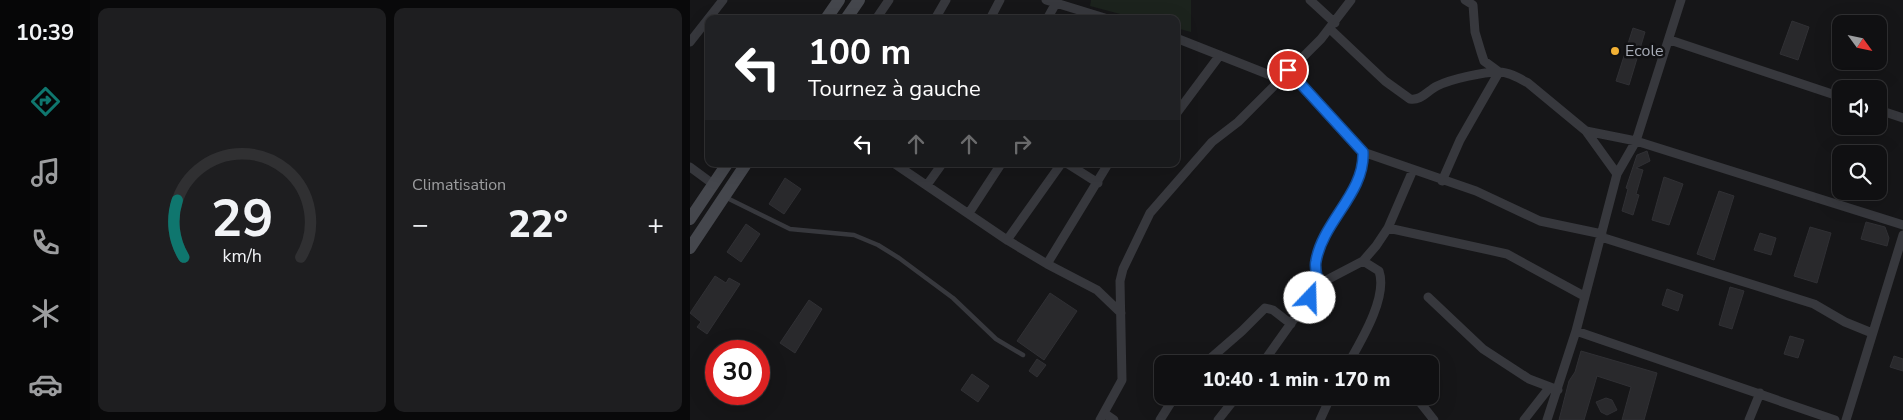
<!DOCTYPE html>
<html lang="fr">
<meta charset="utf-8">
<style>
body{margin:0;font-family:"Nunito Sans",sans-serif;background:#1e1e20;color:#f1f3f6;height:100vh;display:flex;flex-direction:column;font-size:19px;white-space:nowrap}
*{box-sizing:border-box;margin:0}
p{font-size:16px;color:#9c9d9f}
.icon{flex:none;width:28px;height:28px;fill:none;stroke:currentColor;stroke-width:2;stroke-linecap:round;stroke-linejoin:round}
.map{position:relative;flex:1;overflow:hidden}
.side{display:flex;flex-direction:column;gap:8px;padding:8px;background:#09090a;width:600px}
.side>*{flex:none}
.banner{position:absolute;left:15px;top:15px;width:475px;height:152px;border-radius:10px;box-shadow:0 5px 20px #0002,0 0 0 1px #303032;background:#202124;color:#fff;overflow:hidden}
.needle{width:32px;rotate:123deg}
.buttons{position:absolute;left:1142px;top:15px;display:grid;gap:10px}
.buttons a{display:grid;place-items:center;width:55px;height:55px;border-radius:10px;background:#101012;box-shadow:0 5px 20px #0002,0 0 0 1px #303032;font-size:25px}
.speed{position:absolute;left:15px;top:340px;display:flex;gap:10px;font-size:25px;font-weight:700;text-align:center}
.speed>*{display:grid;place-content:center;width:65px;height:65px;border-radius:50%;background:#101012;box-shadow:0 5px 20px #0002,0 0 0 1px #303032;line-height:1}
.speed .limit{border:8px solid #d22;background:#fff;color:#111}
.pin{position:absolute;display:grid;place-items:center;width:42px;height:42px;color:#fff;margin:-21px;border:2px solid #fff;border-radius:50%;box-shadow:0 1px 5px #0007}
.me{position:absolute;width:55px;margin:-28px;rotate:21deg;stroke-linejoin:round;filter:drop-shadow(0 0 4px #0008)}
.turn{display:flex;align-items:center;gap:18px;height:105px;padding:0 20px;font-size:22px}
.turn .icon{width:65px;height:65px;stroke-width:2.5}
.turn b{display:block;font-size:35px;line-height:42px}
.lanes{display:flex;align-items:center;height:48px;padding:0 20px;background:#0003;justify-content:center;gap:25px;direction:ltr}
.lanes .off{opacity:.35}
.big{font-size:38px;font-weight:800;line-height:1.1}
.side .widget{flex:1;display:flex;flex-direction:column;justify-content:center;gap:8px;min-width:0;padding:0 18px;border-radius:10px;background:#1e1e20}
.side .dial{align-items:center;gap:0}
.dial svg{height:130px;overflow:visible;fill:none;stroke:#303032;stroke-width:7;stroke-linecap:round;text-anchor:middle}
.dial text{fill:#f1f3f6;stroke:none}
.heat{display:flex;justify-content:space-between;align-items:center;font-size:28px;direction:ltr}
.side .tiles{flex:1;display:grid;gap:8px;grid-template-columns:repeat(2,1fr)}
.trip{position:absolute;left:464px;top:355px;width:285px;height:50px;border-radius:10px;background:#101012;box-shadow:0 5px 20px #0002,0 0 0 1px #303032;font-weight:800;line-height:50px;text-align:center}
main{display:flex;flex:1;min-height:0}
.tabs{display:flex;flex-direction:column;width:90px;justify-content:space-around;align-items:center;background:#060607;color:#9c9d9f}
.tabs .icon{width:35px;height:35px}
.tabs .on{color:#0f766e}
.tabs b{font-size:22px;color:#f1f3f6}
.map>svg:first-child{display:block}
.green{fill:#1c231d}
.building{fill:#29292c;stroke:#303034}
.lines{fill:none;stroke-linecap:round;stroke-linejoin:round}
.lane{stroke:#37383d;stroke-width:4.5}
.street{stroke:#37383d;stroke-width:9}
.secondary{stroke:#45474d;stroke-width:12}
.route-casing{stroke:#114b97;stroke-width:12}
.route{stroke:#1a73e8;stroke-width:9}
.poi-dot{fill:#f2b134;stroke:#111113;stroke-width:2}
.labels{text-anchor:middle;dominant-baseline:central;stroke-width:5;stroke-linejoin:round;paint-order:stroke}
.poi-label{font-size:16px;fill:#a8adb8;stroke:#111113;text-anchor:start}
</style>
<main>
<nav class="tabs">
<b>10:39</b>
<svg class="icon on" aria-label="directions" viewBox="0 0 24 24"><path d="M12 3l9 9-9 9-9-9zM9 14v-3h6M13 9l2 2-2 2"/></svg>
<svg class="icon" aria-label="music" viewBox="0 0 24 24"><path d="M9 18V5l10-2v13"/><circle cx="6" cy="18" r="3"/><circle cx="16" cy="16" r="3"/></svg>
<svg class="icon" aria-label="phone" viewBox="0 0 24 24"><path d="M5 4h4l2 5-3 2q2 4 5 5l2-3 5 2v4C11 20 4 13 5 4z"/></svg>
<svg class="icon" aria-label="climate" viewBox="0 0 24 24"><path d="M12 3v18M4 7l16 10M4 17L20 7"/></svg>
<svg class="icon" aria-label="car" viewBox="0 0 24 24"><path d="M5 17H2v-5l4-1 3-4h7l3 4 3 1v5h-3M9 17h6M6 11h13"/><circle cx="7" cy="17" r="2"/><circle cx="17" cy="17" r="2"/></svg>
</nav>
<section class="side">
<div class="tiles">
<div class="widget dial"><svg viewBox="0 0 100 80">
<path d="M14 69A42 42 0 1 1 86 69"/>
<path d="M14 69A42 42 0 0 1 10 34" stroke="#0f766e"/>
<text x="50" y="56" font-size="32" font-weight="700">29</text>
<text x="50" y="72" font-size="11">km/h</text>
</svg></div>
<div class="widget"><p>Climatisation</p>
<div class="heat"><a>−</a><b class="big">22°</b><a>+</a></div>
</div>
</div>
</section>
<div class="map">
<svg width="1213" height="420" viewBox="0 0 1213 420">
<rect width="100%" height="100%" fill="#161618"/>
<path class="green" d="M401,0H501V32L486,28V19H449L400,6Z"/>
<path class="building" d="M1102,21L1119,27L1108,60L1090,54Z
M943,28L955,32L939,85L926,81Z
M957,151L960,161L946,168L953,170L946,194L949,195L943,215L932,211L938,189L936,188L947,155Z
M974,177L993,184L979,225L962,220Z
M95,178L111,189L94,214L79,204Z
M1029,191L1044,196L1024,260L1007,254Z
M1176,222L1195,227L1199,238L1197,246L1171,239Z
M56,224L70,234L51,262L37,252Z
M1120,227L1141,233L1127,283L1104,276Z
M1070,233L1086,238L1081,255L1064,250Z
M25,276L36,283L39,278L50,284L17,334L7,327L11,322L0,313Z
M1040,287L1054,291L1042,329L1029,325Z
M977,289L993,295L988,311L972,305Z
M360,293L387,311L354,360L327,341Z
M119,300L132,309L105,353L90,343Z
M1100,336L1114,340L1108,358L1094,354Z
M891,351L967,373L954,420H932L941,387L907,376L894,420H869L879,381L885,372Z
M1204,356L1213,359V371L1200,367Z
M347,359L356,365L347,377L339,371Z
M282,374L299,386L288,402L271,390Z
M916,398L922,400L927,410L917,415L911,412L906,402Z"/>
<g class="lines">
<path class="lane" d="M35,197L100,229L164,235L188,245L209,258L263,298L306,339L333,355"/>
<path class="street" d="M356,0L418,19
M620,0L645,23
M186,19L199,0
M245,19L256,0
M300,19L310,0
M357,19L366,3
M640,29L695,81L720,99C731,101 737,91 747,86C761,79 793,72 809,72C819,72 829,78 838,83L896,131L946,141L1213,225
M486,38L590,79
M980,40L1151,97
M0,42L33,0
M599,70L673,152L786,191L850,221L912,234
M1189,110L1213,118
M486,114L530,55
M896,131L927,174
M205,164L317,240L357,264L407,290L431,313
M378,164L408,183
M0,167L23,184
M752,181L770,140L809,72L794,61L791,52L785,32L783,5L775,0
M237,185L252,164
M279,213L311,164
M698,228L817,254L894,296
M911,237L1124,304L1155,322L1182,333
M317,240L371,164
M357,264L418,164
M629,284C628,277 624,269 626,261C633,221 676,194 673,152
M738,297L793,349L839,379L868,390
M886,331L1145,420
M514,364L552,331L575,308L583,310L601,324
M572,364L629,284L673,261L686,246L698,228L723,170
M658,364C671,341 698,297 689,271L673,261
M725,396L744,420
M639,399L674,400L685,396
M414,413L424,420
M410,420L432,380L430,281L433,269L460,213L522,142L548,122L631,39L661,0
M470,420L485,396
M528,420L547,396
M630,420L641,396
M834,420L859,388
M857,420L886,331L927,174L946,141L991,0
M1059,420L1070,393
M1156,420L1213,235"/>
<path class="secondary" d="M136,19L149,0
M156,19L169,0
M0,219L37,164
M0,248L56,164"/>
</g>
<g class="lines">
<defs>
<path id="route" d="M598,70L673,152C675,193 633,221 626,261C624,269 628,277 628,284L620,298"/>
</defs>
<use href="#route" class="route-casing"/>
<use href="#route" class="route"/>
</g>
<circle class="poi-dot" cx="925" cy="51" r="5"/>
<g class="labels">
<g class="poi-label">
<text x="935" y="51">Ecole</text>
</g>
</g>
</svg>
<div class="buttons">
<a><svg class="needle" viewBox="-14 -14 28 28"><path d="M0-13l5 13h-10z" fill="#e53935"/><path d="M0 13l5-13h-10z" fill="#9c9d9f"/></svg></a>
<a><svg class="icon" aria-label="sound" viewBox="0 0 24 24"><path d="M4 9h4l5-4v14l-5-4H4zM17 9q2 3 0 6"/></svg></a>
<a><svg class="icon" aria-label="search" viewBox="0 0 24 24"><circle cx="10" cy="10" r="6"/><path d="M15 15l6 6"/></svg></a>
</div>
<div class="speed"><div class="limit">30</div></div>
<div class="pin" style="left:598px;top:70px;background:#d93025"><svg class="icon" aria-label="arrive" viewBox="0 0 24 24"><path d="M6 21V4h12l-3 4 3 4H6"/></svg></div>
<svg class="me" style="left:620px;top:298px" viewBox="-20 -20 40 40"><circle r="19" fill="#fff"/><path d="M0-13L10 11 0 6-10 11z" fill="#1a73e8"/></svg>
<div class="trip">10:40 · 1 min · 170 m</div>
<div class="banner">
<div class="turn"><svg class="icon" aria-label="left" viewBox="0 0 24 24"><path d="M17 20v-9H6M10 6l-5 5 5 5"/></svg><div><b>100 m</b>Tournez à gauche</div></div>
<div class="lanes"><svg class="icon" aria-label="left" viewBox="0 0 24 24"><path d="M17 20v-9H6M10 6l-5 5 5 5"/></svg><svg class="icon off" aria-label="ahead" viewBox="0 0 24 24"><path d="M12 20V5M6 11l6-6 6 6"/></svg><svg class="icon off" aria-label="ahead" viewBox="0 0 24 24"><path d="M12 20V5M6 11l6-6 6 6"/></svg><svg class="icon off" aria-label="right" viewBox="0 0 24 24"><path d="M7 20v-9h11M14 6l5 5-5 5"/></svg></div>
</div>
</div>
</main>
